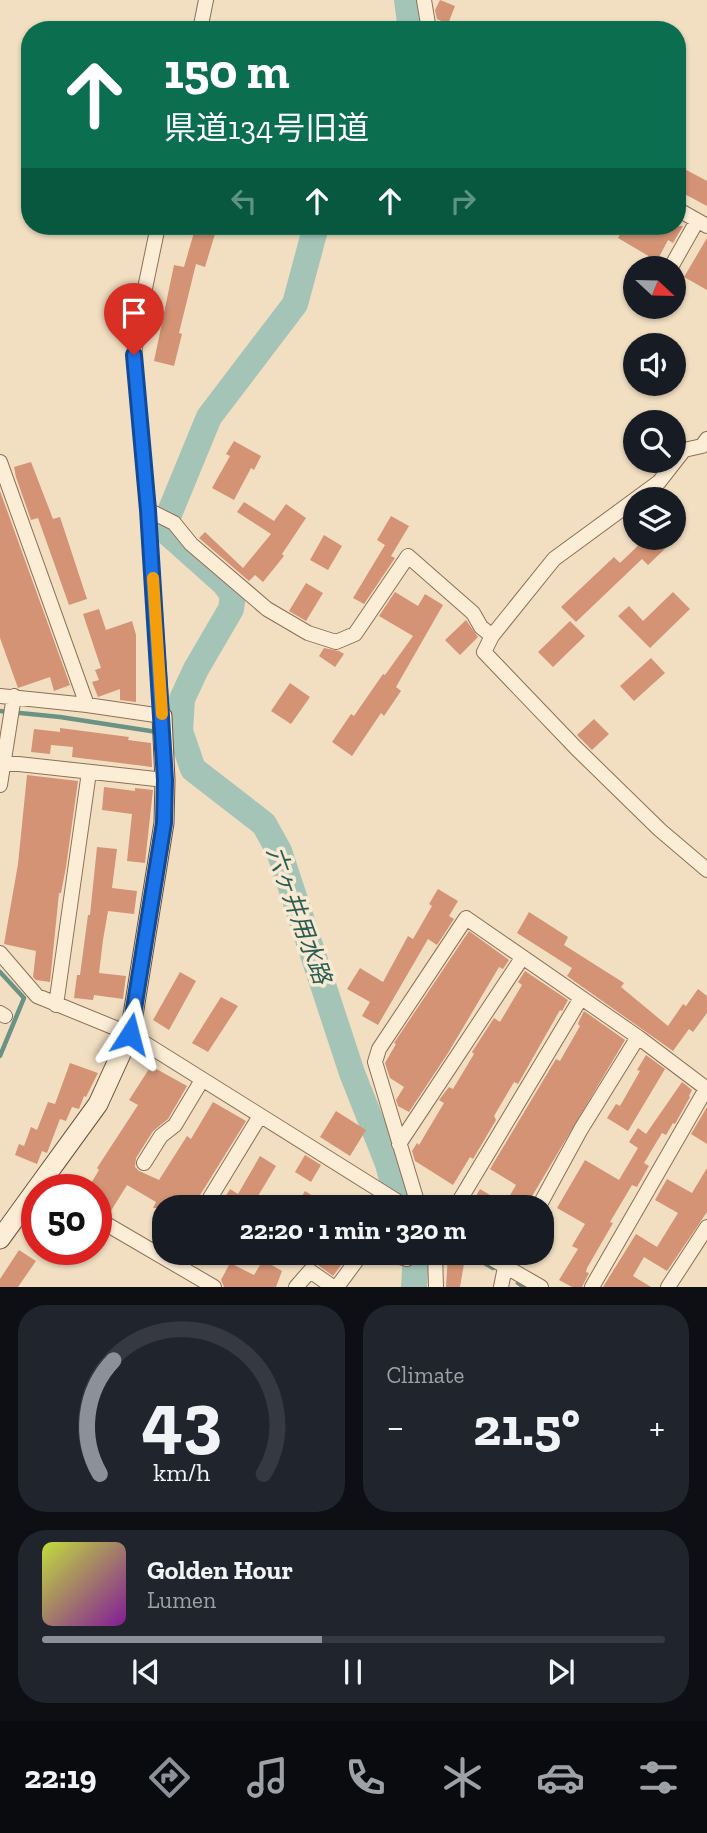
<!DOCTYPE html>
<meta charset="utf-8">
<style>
body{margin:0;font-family:"Zilla Slab","Noto Sans JP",serif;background:#20242c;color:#f1f3f6;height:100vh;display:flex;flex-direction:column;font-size:26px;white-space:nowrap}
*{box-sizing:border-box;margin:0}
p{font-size:23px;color:#9ea1a6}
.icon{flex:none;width:38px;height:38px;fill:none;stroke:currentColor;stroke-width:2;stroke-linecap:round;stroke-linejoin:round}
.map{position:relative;height:1287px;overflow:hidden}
.details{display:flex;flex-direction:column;gap:18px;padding:18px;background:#0d0f14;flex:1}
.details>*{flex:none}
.banner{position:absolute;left:21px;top:21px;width:665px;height:214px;border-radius:28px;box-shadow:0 2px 5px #0004;background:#0b6e4f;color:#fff;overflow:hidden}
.needle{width:46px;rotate:112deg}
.fabs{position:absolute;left:623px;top:256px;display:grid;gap:14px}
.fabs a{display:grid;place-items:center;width:63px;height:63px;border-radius:50%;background:#171b24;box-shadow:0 2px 5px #0004;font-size:35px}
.speed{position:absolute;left:21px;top:1174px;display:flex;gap:14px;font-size:35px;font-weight:700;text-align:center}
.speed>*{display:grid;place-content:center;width:91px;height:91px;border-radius:50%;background:#171b24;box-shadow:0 2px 5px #0004;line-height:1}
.speed .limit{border:10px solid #d22;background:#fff;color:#111}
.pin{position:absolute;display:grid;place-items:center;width:60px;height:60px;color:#fff;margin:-72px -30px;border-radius:50% 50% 50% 0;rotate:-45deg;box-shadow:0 0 7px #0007}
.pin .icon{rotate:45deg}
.me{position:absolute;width:77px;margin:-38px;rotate:9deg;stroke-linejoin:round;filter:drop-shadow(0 0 5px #0008)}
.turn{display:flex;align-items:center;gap:24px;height:147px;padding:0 28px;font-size:32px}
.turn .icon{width:91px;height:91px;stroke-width:2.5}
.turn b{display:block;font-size:49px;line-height:60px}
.lanes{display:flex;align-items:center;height:66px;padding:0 28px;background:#0003;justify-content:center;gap:35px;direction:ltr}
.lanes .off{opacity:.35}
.big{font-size:52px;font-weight:700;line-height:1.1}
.details .card{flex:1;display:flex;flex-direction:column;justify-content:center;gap:10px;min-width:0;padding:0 24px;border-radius:28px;background:#20242c}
.details .dial{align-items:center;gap:0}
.dial svg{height:182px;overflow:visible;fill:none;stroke:#363941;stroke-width:7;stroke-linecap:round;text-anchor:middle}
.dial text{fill:#f1f3f6;stroke:none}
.song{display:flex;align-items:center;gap:21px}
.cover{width:84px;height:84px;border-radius:10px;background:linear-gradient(135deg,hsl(70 70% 55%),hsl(290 70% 35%))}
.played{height:7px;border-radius:4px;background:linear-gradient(90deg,#8c9099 45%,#363941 45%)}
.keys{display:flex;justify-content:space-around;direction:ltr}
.heat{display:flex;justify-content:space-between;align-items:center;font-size:38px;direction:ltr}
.details .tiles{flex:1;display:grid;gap:18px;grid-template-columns:1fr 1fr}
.card:last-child{grid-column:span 2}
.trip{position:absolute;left:152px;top:1195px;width:402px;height:70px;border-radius:28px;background:#171b24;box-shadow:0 2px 5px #0004;font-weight:700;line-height:70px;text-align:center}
.tab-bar{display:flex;height:112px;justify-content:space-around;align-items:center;background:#090b0e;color:#9ea1a6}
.tab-bar .icon{width:49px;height:49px}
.tab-bar .selected{color:#8c9099}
.tab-bar b{font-size:32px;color:#f1f3f6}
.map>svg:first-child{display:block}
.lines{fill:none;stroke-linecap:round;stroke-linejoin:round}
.stream{stroke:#6a9386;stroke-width:4.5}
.river{stroke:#a5c4b8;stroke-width:26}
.building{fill:#d39374}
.minor-casing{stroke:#8e6f57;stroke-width:16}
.secondary-casing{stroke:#6f503a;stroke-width:21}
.minor{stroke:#fcedd6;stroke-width:14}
.secondary{stroke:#fcedd6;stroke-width:19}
.route-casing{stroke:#114b97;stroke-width:18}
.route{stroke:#1a73e8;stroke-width:12}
.slow{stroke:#f59e0b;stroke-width:12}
.labels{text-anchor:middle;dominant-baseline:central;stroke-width:7;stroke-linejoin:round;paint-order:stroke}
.water-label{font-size:24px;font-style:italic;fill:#2b5d55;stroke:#f8ead2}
</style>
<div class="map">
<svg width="707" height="1287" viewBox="0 0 707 1287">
<rect width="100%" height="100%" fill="#f2dfc2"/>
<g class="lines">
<path class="stream" d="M0,711L60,717L157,732
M169,734L182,735
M0,972L24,998L0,1056
M467,1253L493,1268
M518,1283L524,1287"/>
<path class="river" d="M407,0L411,30
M316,226L295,304L209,417L165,524L168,533L224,583L233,595L231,609L196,669L182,699L180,731L193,769L264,824L279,851L352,1073L388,1164L400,1208
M414,1287L416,1253"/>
</g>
<path class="building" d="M440,0L455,6L448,24L437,19L435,10Z
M677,165L707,181V206L677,190Z
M625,226H641L658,235L662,226H683L673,243L668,240L657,261L618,238Z
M195,229L215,234L205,267L196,264L179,333L182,334L174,366L154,361L174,265L184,267Z
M707,238V290L684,277Z
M234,441L261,456L254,470L251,468L234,500L212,488L230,456L226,454Z
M31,462L53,519L60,517L87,599L69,605L38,518L31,520L16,477L14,467Z
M0,491L70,685L54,691L50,677L18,688L0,638Z
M244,502L274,521L286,504L306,518L282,554L284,556L263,582L255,575L249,581L199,538L205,532L243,568L271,534L237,512Z
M391,516L409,526L391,556L395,558L364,604L353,598L385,545L377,540Z
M324,535L342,546L328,570L310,560Z
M647,537H661L669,545L648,565L642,559L576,622L561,607L614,557L620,563Z
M306,583L323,593L306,621L289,611Z
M395,592L418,606L425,594L443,605L396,687L401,691L384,716L381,713L352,756L332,742L351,714L354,716L383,674L385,675L413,636L379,616Z
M673,592L690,609L650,648L618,616L629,606L643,621Z
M99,609L106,630L132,621L136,635V702L120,700V689L98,697L92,682L99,680L95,670L101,668L83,614Z
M466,620L478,637L460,655L445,640Z
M570,621L585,636L553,667L538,652Z
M324,648L339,651L344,654L335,667L319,656Z
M651,658L665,673L634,701L620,686Z
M290,683L310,697L291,724L271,711Z
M594,719L609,734L592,750L577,735Z
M60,728L129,737L128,740L151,743L152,767L72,757L73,747L51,745L50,754L31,752L34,729L60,732Z
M27,775L78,781L66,867L61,893H59L50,982L36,980L33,977L36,951L4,944L18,864Z
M104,787L135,791V788L153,790L145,863L127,861L132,814L102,810Z
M97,847L117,849L112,888L137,891L134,914L108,911L103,940L99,973L126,976L123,999L94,995L93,1000L74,998L77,975H80L88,915H90Z
M438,889L458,901L449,916L454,919L437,945L428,939L378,1025L362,1016L370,1002L347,989L360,968L383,982L408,936L413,939L432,906L429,904Z
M529,912L568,937L564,945L624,983L621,987L668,1026L683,1004L686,1006L698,989L707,996V1013L693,1032L689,1029L673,1051L567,976L572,968L517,933Z
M469,931L509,960L503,969L499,967L448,1053L409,1112L398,1106L396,1100L404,1087L390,1078L385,1063L396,1044L394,1043Z
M525,971L568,1000L562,1011L560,1010L518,1084L514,1082L494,1116L496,1120L473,1159L470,1157L453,1185L415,1161L412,1151L417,1143L419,1145L444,1103L439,1100L449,1087L453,1089L474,1054L472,1052L494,1018L500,1022L522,985L518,982Z
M180,972L196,981L169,1030L153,1020Z
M221,997L238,1006L208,1052L192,1043Z
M584,1011L625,1040L525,1208H469L480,1189L505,1204L516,1185L490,1169L556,1059L560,1061L580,1026L578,1024L579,1021Z
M646,1055L665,1069L628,1131L607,1118L616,1104L620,1106L640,1071L637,1070Z
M70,1063L98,1073L86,1097L84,1096L79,1109L72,1107L66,1121L60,1119L47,1153L42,1151L37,1164L15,1155L19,1144L24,1146L31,1127L37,1130L48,1102L55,1104Z
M151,1066L187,1086L168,1119L153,1131L136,1158L135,1167L139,1171L159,1180L187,1136L191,1139L213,1102L246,1121L192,1208H153L156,1202L127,1185L109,1214L96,1208V1190H87L99,1170L97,1168L138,1105L129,1100Z
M682,1082L692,1090L689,1096L690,1097L675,1124L673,1123L666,1135L662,1133L644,1163L649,1166L637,1187L632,1185L610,1222L613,1223L587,1268L586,1272L589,1273L582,1287H572L559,1280L578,1249L572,1246L585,1224L557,1208L585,1160L619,1180L638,1148L629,1142L638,1128L646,1134Z
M707,1107V1144L691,1134Z
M336,1111L366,1130L350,1156L320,1137Z
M305,1155L321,1165L311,1182L295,1172Z
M260,1156L276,1166L255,1201L250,1208H219L230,1189L238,1194Z
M707,1168V1212L667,1271L644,1257L633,1276L651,1287H603L636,1234L657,1247L678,1213L655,1200L667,1179L692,1193Z
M305,1191L332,1208H295Z
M19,1250L36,1261L18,1287H0V1279Z
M321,1253H339L336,1262L342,1264L333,1276L314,1262Z
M448,1255L465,1258L460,1287H446Z
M263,1260L282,1271L276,1287H224L221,1280L230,1263L254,1275Z"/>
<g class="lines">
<defs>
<path id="minor" d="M424,0L429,30
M200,30L206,0
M677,209L707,226
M602,227V226
M671,267L697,221
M707,439L702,446L684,450L659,482L554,559L492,636L484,652L576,748L660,830L707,870
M0,462L87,705
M148,510L174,523L191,544L267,609L308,633L336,642L355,634L408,556L473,613L481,627L492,636
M0,696L87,705L162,716L148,510L134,355L139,317L158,226
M0,762L165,780
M0,785L14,696
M0,953L37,996L130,1034L408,1208
M56,1005L89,772
M0,1013L5,1016
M399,1144L522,958
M144,1163L161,1136L175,1125L202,1080
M207,1203L260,1116
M419,1208L375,1062L379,1049L466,918L638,1037L707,1089
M455,1208L581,998
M538,1208L581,1129L638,1037
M96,1218L214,1287
M386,1253L407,1259L405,1253
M435,1253L436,1287
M482,1253L541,1287
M296,1287L310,1271L333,1287
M337,1287L362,1253
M501,1287L505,1267L512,1253
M592,1287L706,1089
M668,1287L707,1227"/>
<path id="secondary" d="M0,1239L98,1104L130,1034L164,823L165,780L162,716"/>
</defs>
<use href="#minor" class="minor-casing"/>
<use href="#secondary" class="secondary-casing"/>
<use href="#minor" class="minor"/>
<use href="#secondary" class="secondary"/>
</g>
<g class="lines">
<defs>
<path id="route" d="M130,1034L164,823L165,780L148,510L134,355"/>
</defs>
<use href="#route" class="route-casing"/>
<use href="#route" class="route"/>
<path class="slow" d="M153,578L162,714"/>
</g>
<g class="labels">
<g class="water-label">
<text transform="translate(299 915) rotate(70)">六ヶ井用水路</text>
</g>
</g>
</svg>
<div class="fabs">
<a><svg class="needle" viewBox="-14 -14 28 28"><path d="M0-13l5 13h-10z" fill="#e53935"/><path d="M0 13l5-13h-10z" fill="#9ea1a6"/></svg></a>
<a><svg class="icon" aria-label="sound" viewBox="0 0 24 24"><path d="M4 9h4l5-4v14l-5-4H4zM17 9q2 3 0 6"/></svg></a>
<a><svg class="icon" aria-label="search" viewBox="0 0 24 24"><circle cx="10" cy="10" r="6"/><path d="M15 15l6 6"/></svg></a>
<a><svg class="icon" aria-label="layers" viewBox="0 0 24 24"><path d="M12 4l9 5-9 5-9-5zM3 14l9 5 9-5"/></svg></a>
</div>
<div class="speed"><div class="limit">50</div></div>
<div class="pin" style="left:134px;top:355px;background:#d93025"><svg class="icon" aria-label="arrive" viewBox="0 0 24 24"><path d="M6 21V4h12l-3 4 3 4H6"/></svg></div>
<svg class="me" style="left:130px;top:1034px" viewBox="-20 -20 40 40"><path d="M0-17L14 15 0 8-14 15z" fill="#1a73e8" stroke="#fff" stroke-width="4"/></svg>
<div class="trip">22:20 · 1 min · 320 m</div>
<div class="banner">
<div class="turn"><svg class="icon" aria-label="ahead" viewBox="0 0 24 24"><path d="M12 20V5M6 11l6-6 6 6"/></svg><div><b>150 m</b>県道134号旧道</div></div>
<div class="lanes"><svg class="icon off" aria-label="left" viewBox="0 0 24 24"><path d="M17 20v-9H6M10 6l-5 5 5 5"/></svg><svg class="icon" aria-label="ahead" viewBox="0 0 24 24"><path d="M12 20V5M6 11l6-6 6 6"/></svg><svg class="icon" aria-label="ahead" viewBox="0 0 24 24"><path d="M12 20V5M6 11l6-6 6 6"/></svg><svg class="icon off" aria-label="right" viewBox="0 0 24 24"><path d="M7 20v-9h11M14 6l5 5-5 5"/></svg></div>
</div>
</div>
<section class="details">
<div class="tiles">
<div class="card dial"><svg viewBox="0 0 100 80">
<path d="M14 69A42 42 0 1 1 86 69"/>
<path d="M14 69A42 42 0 0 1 20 19" stroke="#8c9099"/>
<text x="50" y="56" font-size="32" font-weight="700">43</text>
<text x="50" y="72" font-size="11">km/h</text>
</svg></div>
<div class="card"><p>Climate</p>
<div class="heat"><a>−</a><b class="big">21.5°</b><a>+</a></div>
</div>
<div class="card">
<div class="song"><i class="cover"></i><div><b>Golden Hour</b><p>Lumen</p></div></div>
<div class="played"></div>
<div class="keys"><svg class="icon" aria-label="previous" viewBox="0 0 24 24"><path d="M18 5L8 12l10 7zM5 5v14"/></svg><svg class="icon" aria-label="pause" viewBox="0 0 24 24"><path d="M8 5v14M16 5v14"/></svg><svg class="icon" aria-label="next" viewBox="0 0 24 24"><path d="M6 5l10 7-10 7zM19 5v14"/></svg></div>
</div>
</div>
</section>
<nav class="tab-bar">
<b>22:19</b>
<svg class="icon selected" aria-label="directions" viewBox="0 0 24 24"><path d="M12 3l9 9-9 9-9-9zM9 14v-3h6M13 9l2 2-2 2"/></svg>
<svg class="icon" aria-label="music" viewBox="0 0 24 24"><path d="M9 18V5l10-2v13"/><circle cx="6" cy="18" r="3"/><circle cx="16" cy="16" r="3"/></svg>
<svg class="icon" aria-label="phone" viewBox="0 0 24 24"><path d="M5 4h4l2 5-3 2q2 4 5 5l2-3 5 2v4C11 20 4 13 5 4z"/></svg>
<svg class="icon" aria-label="climate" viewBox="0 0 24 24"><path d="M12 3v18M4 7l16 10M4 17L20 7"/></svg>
<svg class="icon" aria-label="car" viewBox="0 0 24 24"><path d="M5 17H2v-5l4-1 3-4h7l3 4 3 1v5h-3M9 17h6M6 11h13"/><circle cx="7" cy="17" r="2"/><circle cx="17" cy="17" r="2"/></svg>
<svg class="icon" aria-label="filters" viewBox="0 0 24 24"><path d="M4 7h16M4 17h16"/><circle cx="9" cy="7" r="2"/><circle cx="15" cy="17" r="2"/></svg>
</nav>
